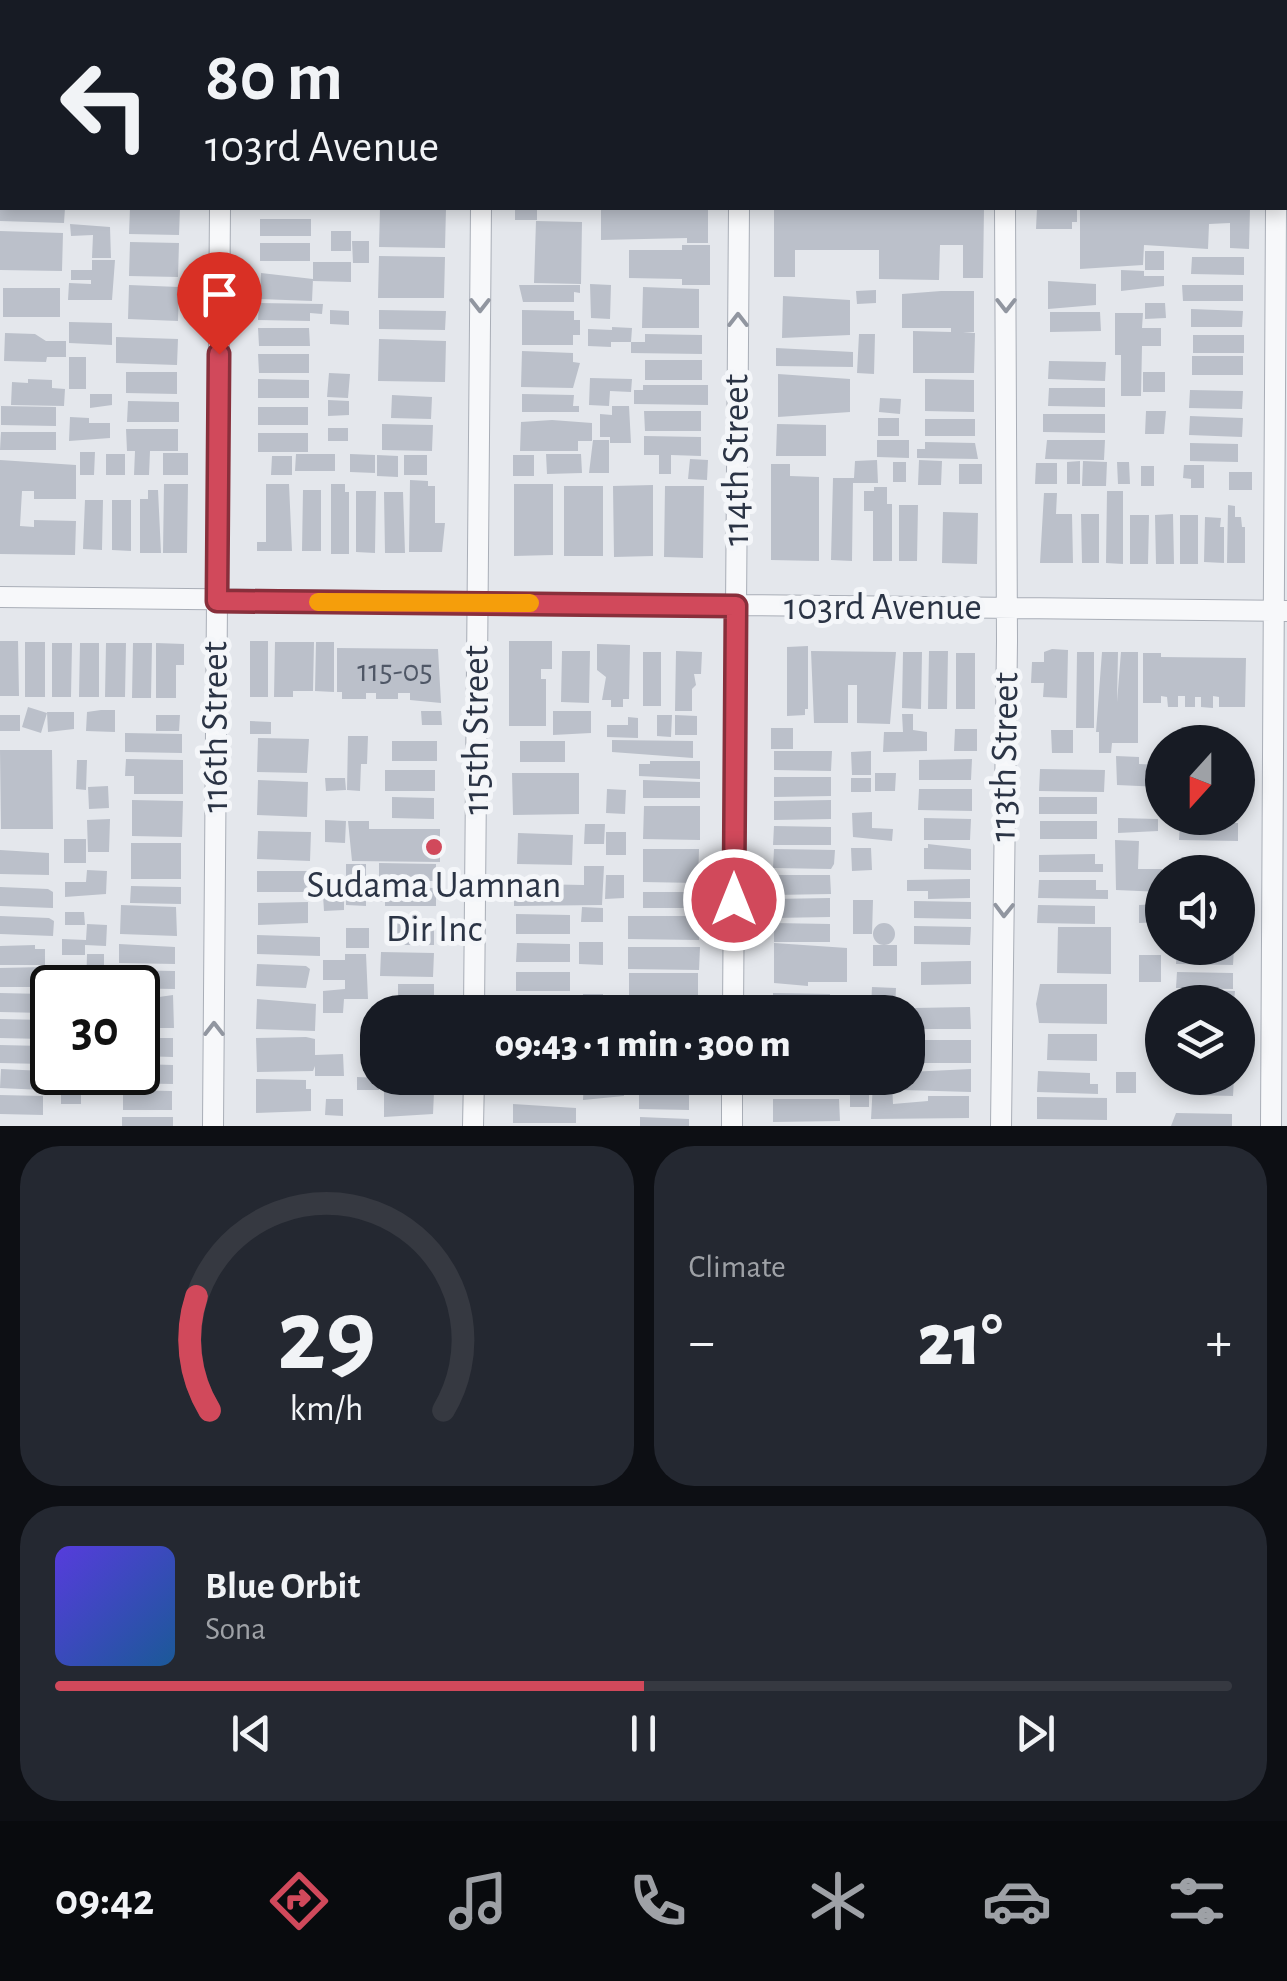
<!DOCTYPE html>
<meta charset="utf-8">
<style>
body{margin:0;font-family:"Alegreya Sans",sans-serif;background:#242831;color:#f1f3f6;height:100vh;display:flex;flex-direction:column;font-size:38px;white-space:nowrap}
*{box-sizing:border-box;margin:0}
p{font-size:32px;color:#9ea1a6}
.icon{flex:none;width:55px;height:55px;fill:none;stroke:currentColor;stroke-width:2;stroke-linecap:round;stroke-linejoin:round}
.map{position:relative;height:1126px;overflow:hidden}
.drawer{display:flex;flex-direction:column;gap:20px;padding:20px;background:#0d0f14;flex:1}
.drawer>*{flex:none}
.hud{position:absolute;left:0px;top:0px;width:1288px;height:210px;box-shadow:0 5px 15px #0003;background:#171b24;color:#f1f3f6;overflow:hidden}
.needle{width:65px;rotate:201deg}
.controls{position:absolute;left:1145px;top:725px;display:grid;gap:20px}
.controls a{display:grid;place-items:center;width:110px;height:110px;border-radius:50%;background:#171b24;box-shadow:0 5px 15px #0003;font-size:50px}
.speed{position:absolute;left:30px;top:965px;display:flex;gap:20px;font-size:50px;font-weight:700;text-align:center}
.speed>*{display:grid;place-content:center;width:130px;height:130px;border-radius:50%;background:#171b24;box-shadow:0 5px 15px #0003;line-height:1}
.speed .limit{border:5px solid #111;border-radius:15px;background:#fff;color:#111}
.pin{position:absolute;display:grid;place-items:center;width:85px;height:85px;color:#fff;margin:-102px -42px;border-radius:50% 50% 50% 0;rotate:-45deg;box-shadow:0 0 10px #0007}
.pin .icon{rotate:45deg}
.me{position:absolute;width:110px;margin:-55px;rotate:0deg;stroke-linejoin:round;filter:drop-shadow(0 0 8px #0008)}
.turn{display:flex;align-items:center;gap:35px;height:210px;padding:0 40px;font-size:45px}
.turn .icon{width:130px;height:130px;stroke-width:2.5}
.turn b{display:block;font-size:70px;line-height:85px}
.big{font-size:75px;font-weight:800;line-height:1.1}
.drawer .tile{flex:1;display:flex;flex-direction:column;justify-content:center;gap:15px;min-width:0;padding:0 35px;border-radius:40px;background:#242831}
.drawer .dial{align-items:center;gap:0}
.dial svg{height:260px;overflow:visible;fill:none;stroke:#363941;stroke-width:7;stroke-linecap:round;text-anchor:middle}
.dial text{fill:#f1f3f6;stroke:none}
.song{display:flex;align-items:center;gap:30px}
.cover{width:120px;height:120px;border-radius:15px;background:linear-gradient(135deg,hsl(250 70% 55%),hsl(210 70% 35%))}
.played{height:10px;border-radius:5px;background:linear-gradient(90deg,#d1495b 50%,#363941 50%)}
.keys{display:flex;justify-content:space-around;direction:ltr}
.heat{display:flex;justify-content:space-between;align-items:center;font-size:55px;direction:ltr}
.drawer .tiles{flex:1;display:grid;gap:20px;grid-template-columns:1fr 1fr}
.tile:last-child{grid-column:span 2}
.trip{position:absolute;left:360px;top:995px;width:565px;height:100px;border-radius:40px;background:#171b24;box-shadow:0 5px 15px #0003;font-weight:800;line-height:100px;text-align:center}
.tabs{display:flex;height:160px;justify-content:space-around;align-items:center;background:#090b0e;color:#9ea1a6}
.tabs .icon{width:70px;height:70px}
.tabs .current{color:#d1495b}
.tabs b{font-size:45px;color:#f1f3f6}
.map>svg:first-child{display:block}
.building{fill:#bbc0ca}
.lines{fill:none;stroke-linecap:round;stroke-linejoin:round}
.street-casing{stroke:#a9aeb7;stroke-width:22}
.secondary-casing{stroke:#a9aeb7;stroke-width:32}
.street{stroke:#f7f8fa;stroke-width:20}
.secondary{stroke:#fff;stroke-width:30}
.rail-casing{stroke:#7d8696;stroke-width:11}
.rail{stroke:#f4f6f9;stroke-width:8;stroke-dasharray:22;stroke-linecap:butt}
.oneway{stroke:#9196a0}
.route-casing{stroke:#882f3b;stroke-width:25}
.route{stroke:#d1495b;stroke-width:18}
.slow{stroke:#f59e0b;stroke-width:18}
.poi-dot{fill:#d1495b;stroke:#f4f6f9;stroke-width:4}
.labels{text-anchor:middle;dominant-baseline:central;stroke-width:10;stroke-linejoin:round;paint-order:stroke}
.number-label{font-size:32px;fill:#4f5766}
.street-label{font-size:38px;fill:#2b3445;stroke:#f4f6f9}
.poi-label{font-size:38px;fill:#2b3445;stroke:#f4f6f9}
</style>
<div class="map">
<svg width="1287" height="1126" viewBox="0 0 1287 1126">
<rect width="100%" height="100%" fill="#e4e7ec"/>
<path class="building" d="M0,208H65L64,223L0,221Z
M130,208H180L179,235L129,234Z
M380,208H446L445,248L379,247Z
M515,208H537V220H515Z
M601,208H708V243H687V238L601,240Z
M774,208H984L983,278H963V245H940L939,280L879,279V250H795V277H774Z
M1037,208H1077V222H1072V229H1036Z
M1080,208H1250L1249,249L1230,248V223L1209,224L1208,249L1144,245L1143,265L1080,269Z
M260,219H311V236H260Z
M536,221L582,222L581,284L534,283Z
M70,224L110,227L111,258H92L93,235L71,236Z
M0,231L63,233L62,271L0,270Z
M331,231H351V251H331Z
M352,241H369V263H353Z
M130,242L179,243L178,277L129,276Z
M260,243H310V261H260Z
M682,245H710V285H682V279L629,278V250H682Z
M1145,251H1164V270H1145Z
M379,256L445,257L444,298H378Z
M1192,257H1244V275L1191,274Z
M92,260H115L112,300H68L69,283L91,284V280H71V270H92Z
M313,262H351V282L313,281Z
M1121,270L1144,271V276H1164V286L1121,291Z
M261,273L313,279L312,301L260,299Z
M1048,281L1096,284V305L1048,309Z
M590,284L611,285L610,319L591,318Z
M129,285L179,287L178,321L128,319Z
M519,285H580V293L574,292V302H523Z
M1182,285H1243V301H1183Z
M643,287L699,289V328H642Z
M3,288H60V317H3Z
M876,290V303L857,304L856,291Z
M941,291H974V332L963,333H975L974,373H913V331L951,332V328H902V294Z
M783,296L850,300V335L782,338Z
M259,303L323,304L322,314L310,313V321L258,320Z
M1145,303H1165L1166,318L1145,319Z
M1191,309L1243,311L1242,327H1191Z
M330,310L349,311V325L330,324Z
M379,310L446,311L445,330L379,329Z
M522,310L574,311V320H580V335H573V345H522Z
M1050,312H1100L1101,331L1050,332Z
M1115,313H1143L1142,328H1161V346H1142L1141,396H1121V355H1115Z
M69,322L112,323V345L69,343Z
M612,327L632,328L631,342H611V347L588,346V329L612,330Z
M258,328H309L310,346H259Z
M5,333L35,334L46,341H66V357H47L46,362L4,361Z
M645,334L702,335V354L631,353V342H645Z
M859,334H875L874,374L857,373Z
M1193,335H1244V353H1193Z
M116,337L178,339L177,365L116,363Z
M379,339L446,341L445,382L378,381Z
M776,348L853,352V367L776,366Z
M522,351L573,353V362L580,363L573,388L521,387Z
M258,354H309V373H259Z
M1192,356H1243V375H1192Z
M69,357H86V389H69Z
M645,360H702V380H645Z
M1049,361L1106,362L1105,381L1048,379Z
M126,372H177V394L126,393Z
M1143,372H1165V392H1143Z
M329,373L350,374L348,398L327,397Z
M778,374L850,379V412L778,417Z
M590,378L632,379L631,392L610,391L609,406L589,405Z
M28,379L52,380V388L65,389L64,406L11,405L12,382L28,383Z
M258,379L309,380V398H258Z
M925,379L974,380V412L925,411Z
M643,385H708V405L634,404V390H643Z
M1049,388H1105V407L1048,406Z
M1190,390L1243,391L1242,409L1189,408Z
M90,394H112V405L90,408Z
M522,394L574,395L573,406H579V412H522Z
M392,395L432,397L431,419L391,418Z
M880,398L901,399L900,414L879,412Z
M328,400L349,401V415L328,416Z
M128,401L179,402V422H127Z
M1,406L56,407V426L1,425Z
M612,406H629L631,443H610V437H600V414L612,415Z
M258,407H308V425H258Z
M644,411H701V431H645Z
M1146,411H1166L1164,434H1145Z
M1043,414H1105V433L1043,432Z
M1190,416L1243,418L1242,437L1189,435Z
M70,417L89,418V423H110V438L69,441Z
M878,418H899V436H878Z
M925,419H975V436H925Z
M552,420L592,423V441H578V451H520L521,422Z
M382,424L433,425L432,451L382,450Z
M777,424L826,425V456H776Z
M328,428H348V441H328Z
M126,429H178V451H150L149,475H134L135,451H127Z
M1,432H56V450H0Z
M258,433H308V452H258Z
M644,436L701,437V456L671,455V474H659V455H644Z
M593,440H609V473H589Z
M877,440H909V458L877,457Z
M1047,440H1105L1104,460L1045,459Z
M925,442L975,443L978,459L917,458V449H925Z
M1190,443L1238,444V462L1190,461Z
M80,452H95L94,475H80Z
M163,453H188V475H163Z
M106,454H125V475H106Z
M296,454H335V471H295Z
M350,454L375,455V473L350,472Z
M546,454H581L582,473L547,474Z
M377,455L398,456V477L377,476Z
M404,455H427V475H404Z
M513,455H534V476H513Z
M272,456H292V475H271Z
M690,459L708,460L707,480L688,479Z
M0,460L76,465V499H34V491H22L20,526L34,527V520L76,521L75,555L0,554Z
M877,460L878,483H853L852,561L831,560L833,478H854L855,461Z
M919,460L942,461L941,485H918Z
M1080,461V484H1067V462Z
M1083,461L1107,462L1106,486H1082Z
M893,462H906V482H893Z
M1117,462H1129L1130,484H1118Z
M1036,463H1057V484H1035Z
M771,464H790V476L819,477V561L771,560Z
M959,464H982V484H959Z
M1184,465H1204V488H1191V479L1183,478Z
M1141,466H1154V486H1141Z
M1229,472H1252V490H1229Z
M410,480L428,481V486H435V523H445L442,552H409Z
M164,484H188L187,553H163Z
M266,484H289L292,551H257V542H266Z
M331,484H345V492H349V554H331Z
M514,484H553V555L514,556Z
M653,485V556L614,557L613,486Z
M564,486H603V556H564Z
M665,486H704L703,558L664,557Z
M874,487H887V504H892V561H873V511H864V491H874Z
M148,490H158L161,553H140V499H148Z
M303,490H321V551H302Z
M356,491H376L375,553L356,552Z
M1107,491H1123V564L1106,563Z
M384,492H403L405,553H385Z
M1044,493H1057L1056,514H1072L1073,563H1040Z
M85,500H103L102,550L83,549Z
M112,500H131V551L112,550Z
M899,505H918L917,561H899Z
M1228,505L1235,506V517H1241L1242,527H1245V563H1227Z
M943,512L978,513L977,564L942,563Z
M1081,514H1099V563H1082Z
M1173,514L1174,564H1156L1155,515Z
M1130,515H1149L1148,564H1130Z
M1180,515H1198V564H1180Z
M1205,517L1221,518L1220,527H1224V563L1204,562Z
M0,641H18L19,696H0Z
M250,641H268V697H250Z
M509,641H552V669H541V679H546V726H509Z
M25,642H45V697H25Z
M275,642H314L313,691H293V697H274Z
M316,642H334V692L315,691Z
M52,643H72L71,697H52Z
M80,643H99V697H79Z
M106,643H126L125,697H105Z
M133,643H152L151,698H132Z
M156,643L184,644V665H176V698H156Z
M597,644L630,645L629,699H623V707H611V700H602L606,677L597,670Z
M808,646V709H805V715L787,716V647Z
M337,648L438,649L441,703L410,700V693H398V699H376V693H366V699H342V692H337Z
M1052,649L1068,650L1067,698L1043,697L1044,683H1031L1032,662H1044V652Z
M562,651H590L589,703L561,702Z
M676,651L702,652L701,674H694L696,685L692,689V711H675Z
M811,651L896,652L890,724L857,723V685H848V723H814Z
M929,651H948L947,709H928Z
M643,652H661V706H643Z
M903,652H922L921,709L902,708Z
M1077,652H1094V728H1076Z
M1102,652H1118L1117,702L1121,652H1138V743H1112L1111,753H1099V732H1096Z
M956,653H975V709H956Z
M1143,653H1161V657L1246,658L1245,707H1219V697L1213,696V708L1201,707V697H1195V707H1185V696H1178V707H1168L1167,697L1161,696V703H1143Z
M28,707L47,713L41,733L22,727Z
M101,710H115V732L86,731L87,712Z
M421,711H441L442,725H422Z
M553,711H591V733L553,735Z
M47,712H74V729L48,732Z
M902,714H913V730L927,732V751L883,752L884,732H903Z
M0,715H20V731H0Z
M156,715H180L179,731H156Z
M657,715H672L671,737L657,736Z
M675,715L697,716V735H675Z
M628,717L638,718V738L607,737V725H628Z
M250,721L271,722V734H250Z
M771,728H793V749H771Z
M955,729H977V751H954Z
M1051,730H1073V753H1052Z
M125,733L182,734V753L125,752Z
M348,736H368L367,764H361L360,791L347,790Z
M258,738L309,739L307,773L257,772Z
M612,740L693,741V758L612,752Z
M392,741H437V761H392Z
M520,741H565V762H520Z
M0,750H52L53,829H1Z
M774,751H832L831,771L774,770Z
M871,751V775H852L851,752Z
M1116,756L1139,757V764L1162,765L1161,787L1117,785Z
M126,759L183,760V794H134V776H125Z
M972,759L971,780H919V760Z
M77,760H87L86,790L76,789Z
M650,761H700V779L639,776V764H650Z
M1040,769L1105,770L1104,792L1039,791Z
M385,770H435V791H385Z
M512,773H579V814L513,815Z
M875,773H896L895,791H875Z
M774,777H831V796L774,797Z
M325,778H345L346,790L326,791Z
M851,778H871V792H851Z
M258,780L308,782L307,817L257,815Z
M643,780L700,782V798H643Z
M108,786L109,808L89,809L88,787Z
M607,789L626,790L625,814L606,813Z
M919,789H972V811L918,810Z
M392,797L434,798V819L392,818Z
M1039,797H1097V814H1039Z
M132,800L183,801L182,837L132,836Z
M831,800V819L774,820V801Z
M644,806H700V840L643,839Z
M872,812V828L893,829L892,841L853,837L852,813Z
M924,818L971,819L970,840H924Z
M1118,818L1158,819V831L1118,833Z
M110,819L109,852H88L87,820Z
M325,820L346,821L345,843L325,842Z
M348,821H369V829H440V862L352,861Z
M1040,821H1097V839H1040Z
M1180,822L1238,823V841L1179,840Z
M585,824H605L604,844H584Z
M774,826L831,827V845H773Z
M258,831L311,832L310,861L257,859Z
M606,832H626V855H606Z
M518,833L573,835L572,865L517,864Z
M64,839H86V863H64Z
M1115,840L1139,841L1138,869H1162V892L1116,890Z
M131,843H181V879H131Z
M928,844L971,849V870L924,869V848H928Z
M851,848H871L872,870L852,871Z
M643,849H699L698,883L643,882Z
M774,849L835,850L834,864L831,869L773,868Z
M0,850L49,853V875L0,874Z
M1095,854V864H1103V872H1039V855Z
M379,863L436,864V881H379Z
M346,864H366V906L346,905Z
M584,866H604L602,905L514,906V879H531V884L584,885Z
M87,870L107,871L106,894L65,897V882H86Z
M257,871H314V892H257Z
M606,875H624V898L605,899Z
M774,875H830L831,894L774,895Z
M970,879V898L928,899V891H907V880Z
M1039,880H1096V890H1108V899L1038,898Z
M131,886L181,887V904L130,903Z
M0,887L48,889L53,892V908L0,906Z
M378,887L436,888V906H385V902L378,901Z
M643,892H692V908H643Z
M344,894V910L324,911L323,895Z
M830,898V917L773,918V899Z
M853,900H873L872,934H853Z
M914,901L971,902V919L914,918Z
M308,902V923L258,925V903Z
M1159,904L1160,922L1139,923V905Z
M121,905L176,907L177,936L120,934Z
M1038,905L1095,906V924L1037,923Z
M582,907L603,908V922H581Z
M65,912H84L85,925H65Z
M516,914L570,915V934H516Z
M414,915V921H434V945H397L396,928H390L389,916Z
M0,916L49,918L54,921L53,936L0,934Z
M628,916H699V940L628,939Z
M873 934a11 11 0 1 1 22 0a11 11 0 1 1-22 0Z
M774,923L830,924V942H774Z
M87,924L107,925L106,946L85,945V955H62V939L86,940Z
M914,926L971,927L970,945L914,944Z
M1058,927H1111V974L1057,973Z
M346,928H369V948H346Z
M257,935L320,937V956L257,954Z
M579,942H603V965L579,964Z
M517,943L570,944V962H516Z
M774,943L847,948V982H808V986L774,983Z
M119,944L175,947V964L119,963Z
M35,945V949H45V965H0V946Z
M873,945H897V966H873Z
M628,947H700L699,970L628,969Z
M1177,948H1234L1233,965L1176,964Z
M381,952L434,953L433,977L380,976Z
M87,954H104V987L86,988Z
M345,954H366L368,999H344L343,1013H323V991L345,989V980H323V960H345Z
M1139,955H1161V982H1139Z
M971,961V984L921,985V962Z
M257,964L306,966L310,969L306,988L256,986Z
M45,967V971H56V987H0V968Z
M119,970L175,971V989L119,988Z
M516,972H570V991H516Z
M1177,972L1233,973V989L1176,988Z
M629,973H698V997H629Z
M398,984H434V1008L398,1009Z
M1040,984H1107V1024L1039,1023L1036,1004Z
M872,987L896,988L895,1008L871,1007Z
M1193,990L1235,991L1234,1002H1170V994H1193Z
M0,993L44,994V1013L0,1012Z
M773,993L830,994V1012L773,1011Z
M583,994H603V1009L582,1008Z
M173,995L174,1028H138V1000Z
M257,999L316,1004L315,1031L256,1029Z
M516,1000H569V1012H516Z
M628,1003H699V1012H628Z
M970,1007L971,1029H915L914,1008Z
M0,1019L44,1020V1039L0,1038Z
M1048,1034H1097V1061L1047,1060Z
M306,1037L315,1039V1055L343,1054L344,1076H315V1066L313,1071L257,1072L256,1038Z
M138,1038H173V1057L138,1056Z
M923,1040H971V1063H923Z
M0,1045L43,1046V1064L0,1063Z
M138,1064L173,1065V1084L117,1083V1072H138Z
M1,1069L44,1071L43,1090L0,1088Z
M971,1069V1092L902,1090V1078H908V1072Z
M1038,1071L1090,1073V1084H1098V1094L1037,1092Z
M1116,1072H1136V1093H1116Z
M357,1077L379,1078V1090H357Z
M513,1078H579L578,1095H528V1091H513Z
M584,1078H604V1084H623L624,1096L583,1100Z
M639,1078H690V1084L639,1083Z
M772,1078H829V1092L772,1091Z
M1178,1078H1234L1233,1096L1190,1095L1191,1089H1178Z
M256,1079L306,1080V1089H311V1111L256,1113Z
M892,1082L893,1104L928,1101V1096H969V1118L871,1119L873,1083Z
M384,1087L434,1092L433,1114L384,1117Z
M61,1090L81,1091V1104H61Z
M123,1090L172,1091V1110H123Z
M639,1091H689V1110L639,1109Z
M850,1093H869V1107H850Z
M0,1095L43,1096V1115L0,1114Z
M1037,1097L1107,1098V1120L1037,1119Z
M326,1099H343V1116L325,1115Z
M773,1099H839L840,1121L773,1122Z
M513,1104L576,1108V1123H513Z
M1176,1113L1232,1114V1126H1171Z
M122,1117H173V1126H122Z
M640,1117L689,1119V1126H640Z"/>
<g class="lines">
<defs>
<path id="street" d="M221,0V2
M1005,0V2
M482,2V0
M735,2V0
M1278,2V0
M0,597L1287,611
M474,1012L481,208
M733,1012L739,208
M213,1126L220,208
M473,1126L474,1078
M732,1126V1078
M1001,1126L1007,641L1005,208
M1271,1126L1276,208"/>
<path id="secondary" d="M149,0L159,2
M1285,94H1287"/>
</defs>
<use href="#street" class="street-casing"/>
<use href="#secondary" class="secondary-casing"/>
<use href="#street" class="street"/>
<use href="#secondary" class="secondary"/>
<defs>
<path id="rail" d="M80,0L91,2
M208,0L219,2
M1285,90L1287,89
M1285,118H1287"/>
</defs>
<use href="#rail" class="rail-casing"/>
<use href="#rail" class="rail"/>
</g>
<defs><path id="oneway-chevron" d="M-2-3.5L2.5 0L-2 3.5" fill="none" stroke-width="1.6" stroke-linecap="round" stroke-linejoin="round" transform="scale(2.5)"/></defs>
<g class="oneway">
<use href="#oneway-chevron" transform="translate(480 305) rotate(90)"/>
<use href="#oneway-chevron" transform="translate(1006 305) rotate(90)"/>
<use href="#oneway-chevron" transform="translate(738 320) rotate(-90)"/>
<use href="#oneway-chevron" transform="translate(1004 910) rotate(91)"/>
<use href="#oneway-chevron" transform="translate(214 1029) rotate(-90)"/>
</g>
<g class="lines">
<defs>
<path id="route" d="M219,354L217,601L736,606L734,900"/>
</defs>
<use href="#route" class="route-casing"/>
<use href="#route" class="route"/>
<path class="slow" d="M318,602L530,603"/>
</g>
<circle class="poi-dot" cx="434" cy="847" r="10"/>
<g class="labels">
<g class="number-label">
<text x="395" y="671">115-05</text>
</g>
<g class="street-label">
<text transform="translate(737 460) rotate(-90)">114th Street</text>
<text x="883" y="608">103rd Avenue</text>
<text transform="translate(216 727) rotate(-90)">116th Street</text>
<text transform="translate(477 730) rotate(-90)">115th Street</text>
<text transform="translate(1005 757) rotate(-89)">113th Street</text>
</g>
<g class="poi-label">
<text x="434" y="886">Sudama Uamnan<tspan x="434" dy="44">Dir Inc</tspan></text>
</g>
</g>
</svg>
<div class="controls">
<a><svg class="needle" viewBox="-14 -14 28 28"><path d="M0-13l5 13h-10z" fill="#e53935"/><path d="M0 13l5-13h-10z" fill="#9ea1a6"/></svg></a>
<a><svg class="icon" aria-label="sound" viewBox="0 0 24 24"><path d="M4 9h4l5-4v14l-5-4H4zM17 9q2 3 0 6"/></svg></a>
<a><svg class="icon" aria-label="layers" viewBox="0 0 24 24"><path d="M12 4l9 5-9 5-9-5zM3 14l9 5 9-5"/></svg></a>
</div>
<div class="speed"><div class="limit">30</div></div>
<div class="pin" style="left:219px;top:354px;background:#d93025"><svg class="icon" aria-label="arrive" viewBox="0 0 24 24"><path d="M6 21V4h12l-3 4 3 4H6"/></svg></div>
<svg class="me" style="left:734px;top:900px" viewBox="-20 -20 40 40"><circle r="17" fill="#d1495b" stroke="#fff" stroke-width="3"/><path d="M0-11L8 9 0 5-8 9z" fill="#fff"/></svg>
<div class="trip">09:43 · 1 min · 300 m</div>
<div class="hud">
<div class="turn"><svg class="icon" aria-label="left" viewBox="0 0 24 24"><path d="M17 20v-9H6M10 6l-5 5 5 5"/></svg><div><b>80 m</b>103rd Avenue</div></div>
</div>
</div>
<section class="drawer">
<div class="tiles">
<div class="tile dial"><svg viewBox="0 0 100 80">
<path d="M14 69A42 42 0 1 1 86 69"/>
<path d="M14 69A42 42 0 0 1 10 34" stroke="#d1495b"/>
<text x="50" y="56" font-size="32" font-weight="700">29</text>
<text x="50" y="72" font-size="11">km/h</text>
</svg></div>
<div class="tile"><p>Climate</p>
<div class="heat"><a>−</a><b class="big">21°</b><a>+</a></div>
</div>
<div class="tile">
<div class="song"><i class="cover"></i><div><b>Blue Orbit</b><p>Sona</p></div></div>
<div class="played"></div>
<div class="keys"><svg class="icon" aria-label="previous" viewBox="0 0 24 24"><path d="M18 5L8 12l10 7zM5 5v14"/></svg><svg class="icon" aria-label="pause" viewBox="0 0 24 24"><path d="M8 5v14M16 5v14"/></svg><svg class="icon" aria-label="next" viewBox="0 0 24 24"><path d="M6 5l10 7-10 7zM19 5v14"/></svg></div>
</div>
</div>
</section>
<nav class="tabs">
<b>09:42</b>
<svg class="icon current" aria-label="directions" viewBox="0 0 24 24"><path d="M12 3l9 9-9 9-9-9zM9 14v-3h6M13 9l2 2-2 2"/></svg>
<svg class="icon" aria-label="music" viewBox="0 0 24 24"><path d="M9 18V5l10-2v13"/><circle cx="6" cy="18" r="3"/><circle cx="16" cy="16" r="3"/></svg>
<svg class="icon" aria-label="phone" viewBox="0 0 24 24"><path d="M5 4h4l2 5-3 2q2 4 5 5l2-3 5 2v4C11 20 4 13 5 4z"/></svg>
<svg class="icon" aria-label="climate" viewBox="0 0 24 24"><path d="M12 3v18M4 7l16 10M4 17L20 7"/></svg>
<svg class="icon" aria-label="car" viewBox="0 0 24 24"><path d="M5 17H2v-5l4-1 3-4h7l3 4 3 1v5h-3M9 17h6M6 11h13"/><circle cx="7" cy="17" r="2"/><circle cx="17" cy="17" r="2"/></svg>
<svg class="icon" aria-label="filters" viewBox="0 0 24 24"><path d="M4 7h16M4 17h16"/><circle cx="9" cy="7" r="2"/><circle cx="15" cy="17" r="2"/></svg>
</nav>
